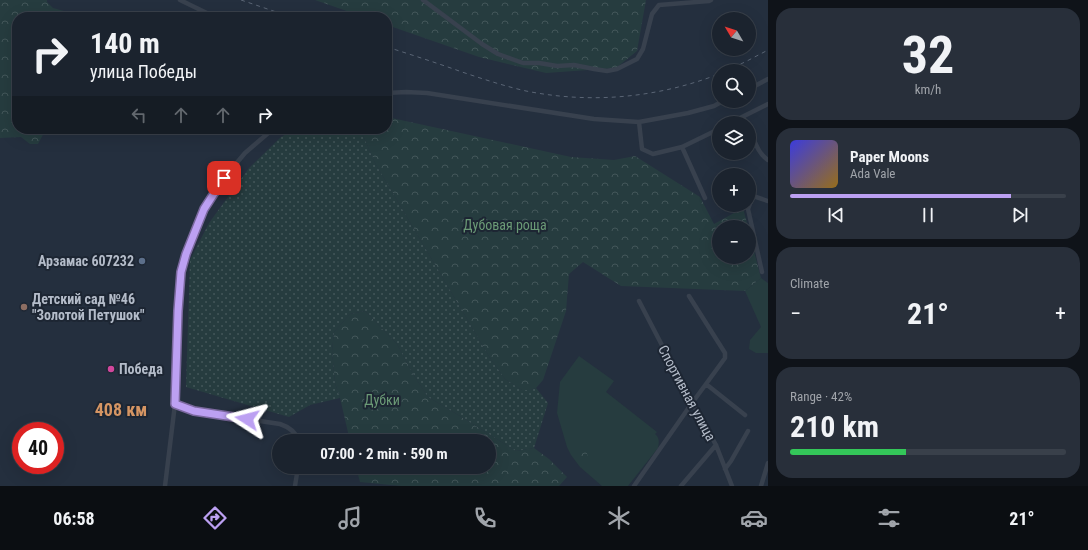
<!DOCTYPE html>
<meta charset="utf-8">
<style>
body{margin:0;font-family:"Roboto Condensed",sans-serif;background:#282f3a;color:#f1f3f6;height:100vh;display:flex;flex-direction:column;font-size:15px;white-space:nowrap}
*{box-sizing:border-box;margin:0}
p{font-size:13px;color:#a0a4aa}
.icon{flex:none;width:22px;height:22px;fill:none;stroke:currentColor;stroke-width:2;stroke-linecap:round;stroke-linejoin:round}
.map{position:relative;flex:1;overflow:hidden}
.sheet{display:flex;flex-direction:column;gap:8px;padding:8px;background:#0f1319;width:320px}
.sheet>*{flex:none}
.hud{position:absolute;left:12px;top:12px;width:380px;height:122px;border-radius:16px;box-shadow:0 4px 16px #0002,0 0 0 1px #39404a;background:#1b232e;color:#f1f3f6;overflow:hidden}
.needle{width:26px;rotate:309deg}
.fabs{position:absolute;left:712px;top:12px;display:grid;gap:8px}
.fabs a{display:grid;place-items:center;width:44px;height:44px;border-radius:50%;background:#1b232e;box-shadow:0 4px 16px #0002,0 0 0 1px #39404a;font-size:20px}
.speed{position:absolute;left:12px;top:422px;display:flex;gap:8px;font-size:20px;font-weight:700;text-align:center}
.speed>*{display:grid;place-content:center;width:52px;height:52px;border-radius:50%;background:#1b232e;box-shadow:0 4px 16px #0002,0 0 0 1px #39404a;line-height:1}
.speed .limit{border:6px solid #d22;background:#fff;color:#111}
.pin{position:absolute;display:grid;place-items:center;width:34px;height:34px;color:#fff;margin:-17px;border-radius:8px;box-shadow:0 2px 6px #0006}
.me{position:absolute;width:44px;margin:-22px;rotate:279deg;stroke-linejoin:round;filter:drop-shadow(0 0 3px #0008)}
.turn{display:flex;align-items:center;gap:14px;height:84px;padding:0 12px;font-size:18px}
.turn .icon{width:52px;height:52px;stroke-width:2.5}
.turn b{display:block;font-size:28px;line-height:34px}
.lanes{display:flex;align-items:center;height:38px;padding:0 12px;background:#0003;justify-content:center;gap:20px;direction:ltr}
.lanes .off{opacity:.35}
.big{font-size:30px;font-weight:700;line-height:1.1}
.sheet .widget{flex:1;display:flex;flex-direction:column;justify-content:center;gap:6px;min-width:0;padding:0 14px;border-radius:16px;background:#282f3a}
.sheet .dial{align-items:center;gap:0}
.dial b{font-size:52px;line-height:1}
.song{display:flex;align-items:center;gap:12px}
.cover{width:48px;height:48px;border-radius:6px;background:linear-gradient(135deg,hsl(240 70% 55%),hsl(40 70% 35%))}
.played{height:4px;border-radius:2px;background:linear-gradient(90deg,#bca0f2 80%,#39404a 80%)}
.keys{display:flex;justify-content:space-around;direction:ltr}
.heat{display:flex;justify-content:space-between;align-items:center;font-size:22px;direction:ltr}
.charge{height:6px;border-radius:3px;background:linear-gradient(90deg,#34c759 42%,#39404a 0)}
.trip{position:absolute;left:272px;top:434px;width:224px;height:40px;border-radius:20px;background:#1b232e;box-shadow:0 4px 16px #0002,0 0 0 1px #39404a;font-weight:700;line-height:40px;text-align:center}
.menu{display:flex;height:64px;justify-content:space-around;align-items:center;background:#0b0e12;color:#a0a4aa}
.menu .icon{width:28px;height:28px}
.menu .selected{color:#bca0f2}
.menu b{font-size:18px;color:#f1f3f6}
main{display:flex;flex:1;min-height:0}
.map>svg:first-child{display:block}
.grass{fill:#263c3f}
.forest{fill:url(#forest-crowns)}
.garden{fill:url(#garden-dots)}
.lines{fill:none;stroke-linecap:round;stroke-linejoin:round}
.minor{stroke:#38414e;stroke-width:4.5}
.rail{stroke:#5a6575;stroke-width:1;stroke-dasharray:4 4;stroke-linecap:butt}
.route-casing{stroke:#7a689d;stroke-width:10}
.route{stroke:#bca0f2;stroke-width:7}
.service-dot{fill:#5c6f8a;stroke:#1d2633;stroke-width:1.5}
.education-dot{fill:#8d6e63;stroke:#1d2633;stroke-width:1.5}
.hotel-dot{fill:#d1479c;stroke:#1d2633;stroke-width:1.5}
.labels{text-anchor:middle;dominant-baseline:central;stroke-width:4;stroke-linejoin:round;paint-order:stroke}
.park-label{font-size:14px;fill:#6b9a76;stroke:#1d2633}
.poi-label{font-size:14px;font-weight:bold;fill:#b4bcc9;stroke:#1d2633;text-anchor:start}
.street-label{font-size:14px;fill:#b4bcc9;stroke:#1d2633}
.district-label{font-size:18px;font-weight:bold;fill:#d59563;stroke:#1d2633}
</style>
<main>
<div class="map">
<svg width="768" height="486" viewBox="0 0 768 486">
<defs>
<pattern id="forest-crowns" width="20" height="18" patternUnits="userSpaceOnUse"><rect width="20" height="18" fill="#263c3f"/><path d="M2 6a3 3 0 1 1 6 0M12 15a3 3 0 1 1 6 0" fill="none" stroke="#435659"/></pattern>
<pattern id="garden-dots" width="8" height="8" patternUnits="userSpaceOnUse"><rect width="8" height="8" fill="#263c3f"/><path d="M2 2h.1M6 6h.1" fill="none" stroke="#435659" stroke-width="1.8" stroke-linecap="round"/></pattern>
</defs>
<rect width="100%" height="100%" fill="#242f3e"/>
<path class="grass" d="M761,278L768,283V353H756L749,349L750,340L761,327L745,291Z
M579,356L614,381L606,392L657,432L655,434C660,438 659,443 658,448L628,486H602L580,467L571,455L567,447L557,413L560,382Z"/>
<path class="forest" d="M0,0H47V2L53,8L71,13V17H17V129H46L38,144H30L21,137L0,138Z
M315,0H646L637,51L616,68L546,73L479,57L387,25V17H364Z
M387,117L571,157L614,160L635,156L700,197L714,224L743,208L748,227H719V257H749V232L761,278L745,291L621,286L583,262L569,274L566,311L543,380L536,388L531,390H522L505,379L490,358L375,163L361,131L362,129H387Z
M365,311L397,344L413,374L428,397L460,416L516,451L534,448L549,459L567,477L559,486H401L360,482L356,467H489V441H350L340,398L335,383L332,351L334,332L350,314Z
M586,449L588,458L577,460L575,451Z"/>
<path class="garden" d="M295,129H362L361,131L375,163L490,358L505,379L522,390H531L536,388L548,403L534,448L516,451L460,416L428,397L413,374L397,344L365,311L350,314L334,332L332,351L335,383L340,398L310,405L289,417L186,387L190,260L209,223L249,168L281,137Z"/>
<g class="lines">
<path class="minor" d="M180,0L215,17
M423,0L482,44L498,54L523,63H539L557,66L574,65L594,69L607,71L617,69L637,59L643,49L652,14L659,5L709,1L711,0
M749,89L768,79
M387,93L406,92L427,93L594,119L639,122L688,113L714,106L723,101
M743,117L746,123
M639,122L642,149L653,154L682,147L719,129
M730,123L768,104
M749,129C754,139 758,154 768,160
M682,147L705,198
M762,272L748,209L753,196L768,201
M689,296L725,353V358L706,384
M639,301L692,403L716,445L732,486
M175,404L193,411L280,424C289,427 296,432 299,441
M725,469L731,461L748,431
M165,486L175,404L178,311L181,272L185,254L205,209L224,178L245,153L273,129
M295,486L298,467
M634,486L692,403L706,384L745,415
M681,486L716,445
M761,486L768,463"/>
<path class="rail" d="M241,0L291,17
M387,47C412,55 437,63 462,72C483,79 504,86 526,91C591,104 657,98 719,74
M726,71L747,61L768,50"/>
</g>
<g class="lines">
<defs>
<path id="route" d="M224,178L204,209L186,254L181,272L178,311L175,404L194,411L247,419"/>
</defs>
<use href="#route" class="route-casing"/>
<use href="#route" class="route"/>
</g>
<circle class="service-dot" cx="142" cy="261" r="4"/>
<circle class="education-dot" cx="24" cy="307" r="4"/>
<circle class="hotel-dot" cx="111" cy="369" r="4"/>
<g class="labels">
<g class="park-label">
<text x="505" y="225">Дубовая роща</text>
<text x="382" y="400">Дубки</text>
</g>
<g class="poi-label">
<text x="134" y="261" text-anchor="end">Арзамас 607232</text>
<text x="32" y="299">Детский сад №46<tspan x="32" dy="16">"Золотой Петушок"</tspan></text>
<text x="119" y="369">Победа</text>
</g>
<g class="street-label">
<text transform="translate(687 393) rotate(62)">Спортивная улица</text>
</g>
<g class="district-label">
<text x="121" y="409">408 км</text>
</g>
</g>
</svg>
<div class="fabs">
<a><svg class="needle" viewBox="-14 -14 28 28"><path d="M0-13l5 13h-10z" fill="#e53935"/><path d="M0 13l5-13h-10z" fill="#a0a4aa"/></svg></a>
<a><svg class="icon" aria-label="search" viewBox="0 0 24 24"><circle cx="10" cy="10" r="6"/><path d="M15 15l6 6"/></svg></a>
<a><svg class="icon" aria-label="layers" viewBox="0 0 24 24"><path d="M12 4l9 5-9 5-9-5zM3 14l9 5 9-5"/></svg></a>
<a>+</a>
<a>−</a>
</div>
<div class="speed"><div class="limit">40</div></div>
<div class="pin" style="left:224px;top:178px;background:#d93025"><svg class="icon" aria-label="arrive" viewBox="0 0 24 24"><path d="M6 21V4h12l-3 4 3 4H6"/></svg></div>
<svg class="me" style="left:247px;top:419px" viewBox="-20 -20 40 40"><path d="M0-17L14 15 0 8-14 15z" fill="#bca0f2" stroke="#fff" stroke-width="4"/></svg>
<div class="trip">07:00 · 2 min · 590 m</div>
<div class="hud">
<div class="turn"><svg class="icon" aria-label="right" viewBox="0 0 24 24"><path d="M7 20v-9h11M14 6l5 5-5 5"/></svg><div><b>140 m</b>улица Победы</div></div>
<div class="lanes"><svg class="icon off" aria-label="left" viewBox="0 0 24 24"><path d="M17 20v-9H6M10 6l-5 5 5 5"/></svg><svg class="icon off" aria-label="ahead" viewBox="0 0 24 24"><path d="M12 20V5M6 11l6-6 6 6"/></svg><svg class="icon off" aria-label="ahead" viewBox="0 0 24 24"><path d="M12 20V5M6 11l6-6 6 6"/></svg><svg class="icon" aria-label="right" viewBox="0 0 24 24"><path d="M7 20v-9h11M14 6l5 5-5 5"/></svg></div>
</div>
</div>
<section class="sheet">
<div class="widget dial"><b>32</b><p>km/h</p></div>
<div class="widget">
<div class="song"><i class="cover"></i><div><b>Paper Moons</b><p>Ada Vale</p></div></div>
<div class="played"></div>
<div class="keys"><svg class="icon" aria-label="previous" viewBox="0 0 24 24"><path d="M18 5L8 12l10 7zM5 5v14"/></svg><svg class="icon" aria-label="pause" viewBox="0 0 24 24"><path d="M8 5v14M16 5v14"/></svg><svg class="icon" aria-label="next" viewBox="0 0 24 24"><path d="M6 5l10 7-10 7zM19 5v14"/></svg></div>
</div>
<div class="widget"><p>Climate</p>
<div class="heat"><a>−</a><b class="big">21°</b><a>+</a></div>
</div>
<div class="widget"><p>Range · 42%</p><b class="big">210 km</b><div class="charge"></div></div>
</section>
</main>
<nav class="menu">
<b>06:58</b>
<svg class="icon selected" aria-label="directions" viewBox="0 0 24 24"><path d="M12 3l9 9-9 9-9-9zM9 14v-3h6M13 9l2 2-2 2"/></svg>
<svg class="icon" aria-label="music" viewBox="0 0 24 24"><path d="M9 18V5l10-2v13"/><circle cx="6" cy="18" r="3"/><circle cx="16" cy="16" r="3"/></svg>
<svg class="icon" aria-label="phone" viewBox="0 0 24 24"><path d="M5 4h4l2 5-3 2q2 4 5 5l2-3 5 2v4C11 20 4 13 5 4z"/></svg>
<svg class="icon" aria-label="climate" viewBox="0 0 24 24"><path d="M12 3v18M4 7l16 10M4 17L20 7"/></svg>
<svg class="icon" aria-label="car" viewBox="0 0 24 24"><path d="M5 17H2v-5l4-1 3-4h7l3 4 3 1v5h-3M9 17h6M6 11h13"/><circle cx="7" cy="17" r="2"/><circle cx="17" cy="17" r="2"/></svg>
<svg class="icon" aria-label="filters" viewBox="0 0 24 24"><path d="M4 7h16M4 17h16"/><circle cx="9" cy="7" r="2"/><circle cx="15" cy="17" r="2"/></svg>
<b>21°</b>
</nav>
